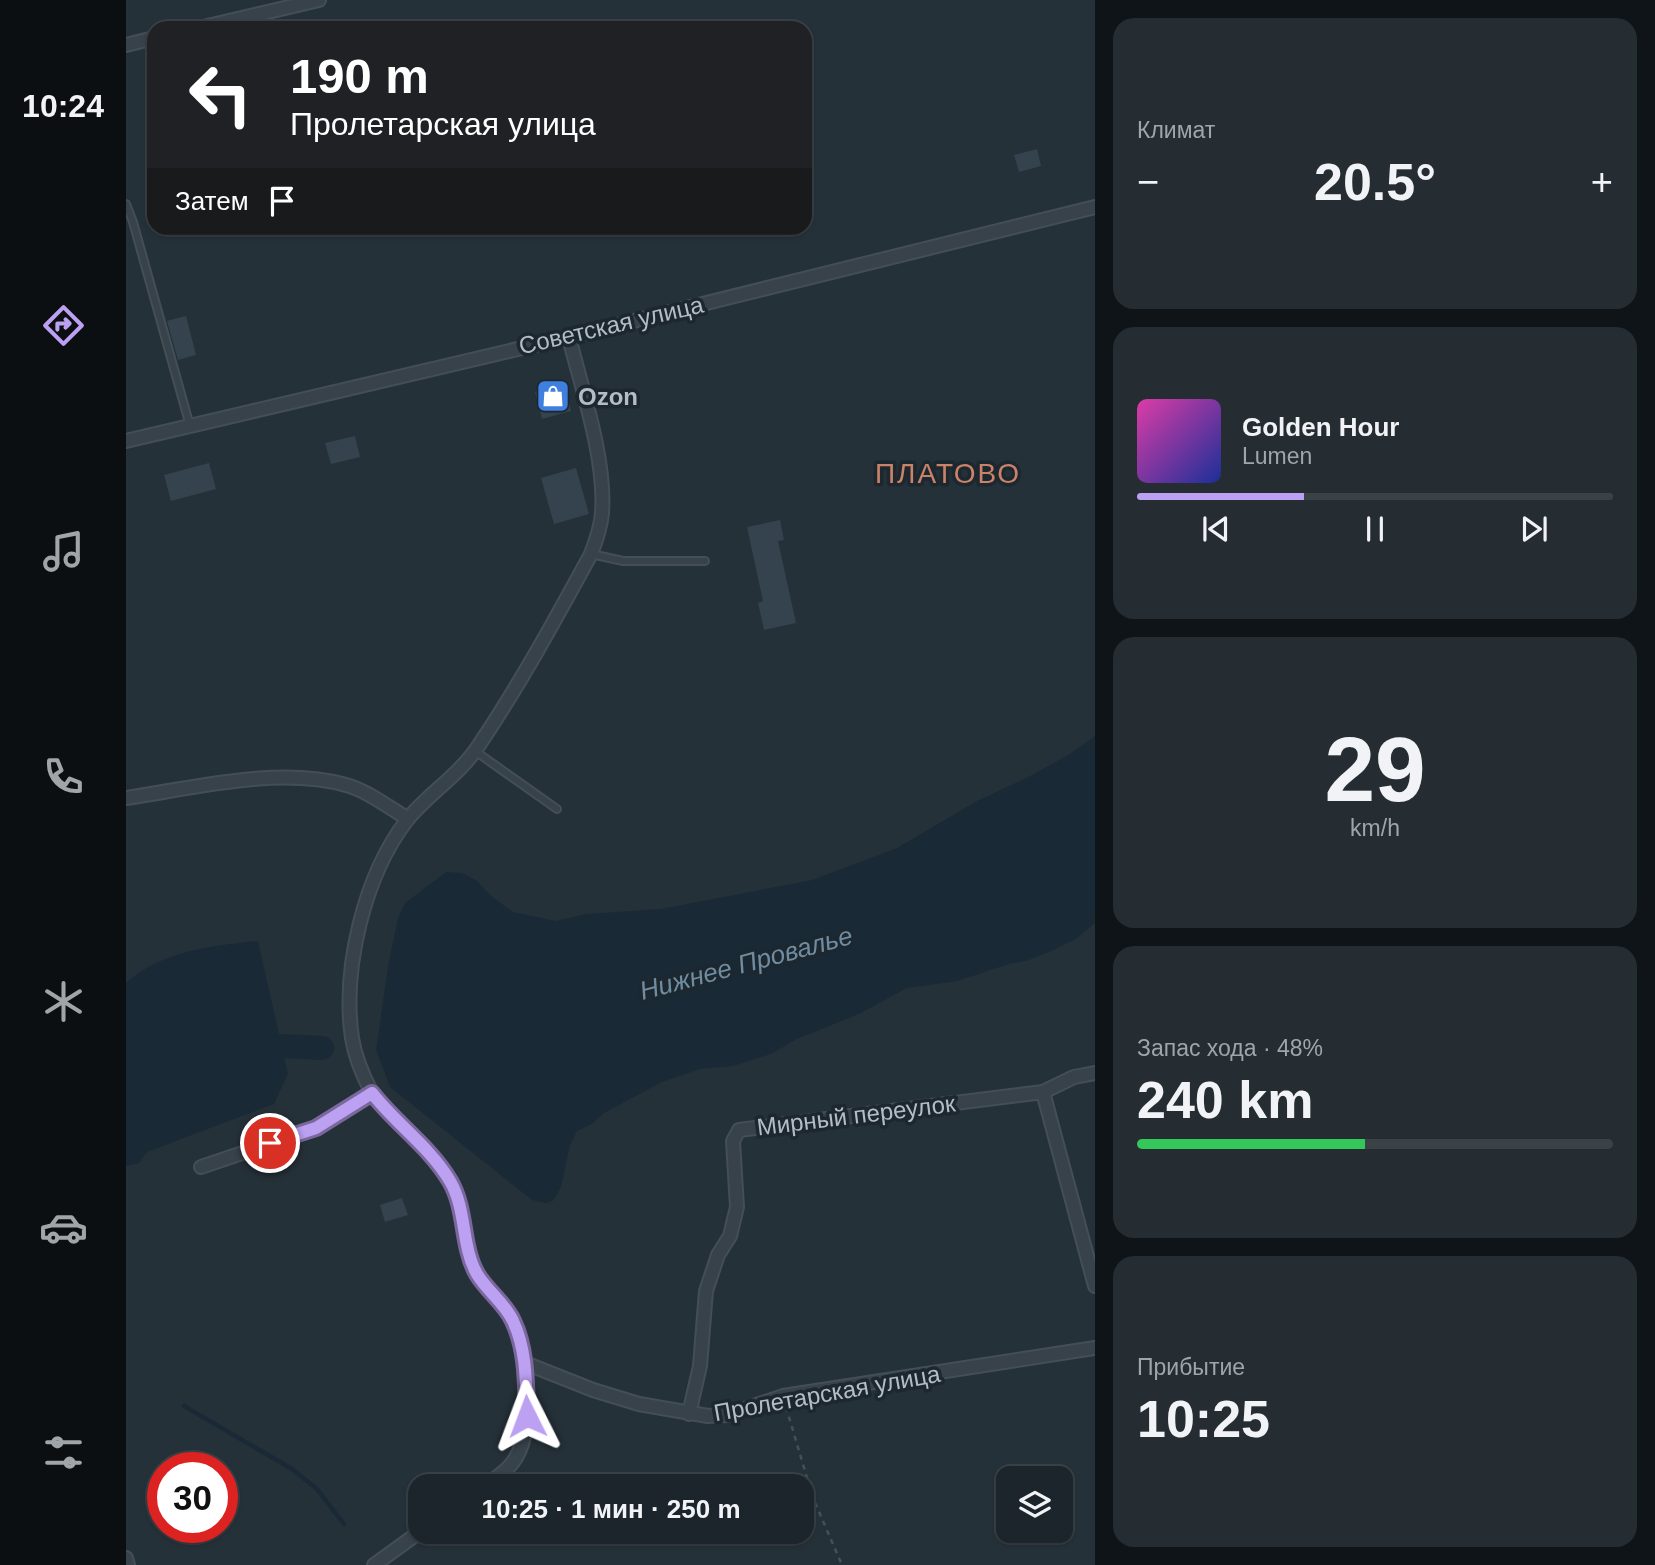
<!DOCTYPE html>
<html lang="ru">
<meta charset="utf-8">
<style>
body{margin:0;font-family:Arial,sans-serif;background:#252d33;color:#f1f3f6;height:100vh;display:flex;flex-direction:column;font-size:26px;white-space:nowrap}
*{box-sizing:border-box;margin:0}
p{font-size:23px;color:#a0a5a9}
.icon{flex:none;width:38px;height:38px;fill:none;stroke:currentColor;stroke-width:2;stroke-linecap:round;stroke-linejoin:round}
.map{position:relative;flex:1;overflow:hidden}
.drawer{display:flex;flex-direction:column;gap:18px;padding:18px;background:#0f1418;width:560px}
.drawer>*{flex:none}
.guide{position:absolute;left:21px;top:21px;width:665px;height:214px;border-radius:21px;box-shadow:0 2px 5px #0004,0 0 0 2px #3a4247;background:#202124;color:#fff;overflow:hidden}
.fabs{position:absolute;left:870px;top:1466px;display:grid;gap:14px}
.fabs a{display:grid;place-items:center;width:77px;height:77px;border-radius:14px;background:#1c252b;box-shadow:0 2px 5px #0004,0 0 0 2px #3a4247;font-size:35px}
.speed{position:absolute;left:21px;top:1452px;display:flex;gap:14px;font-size:35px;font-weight:700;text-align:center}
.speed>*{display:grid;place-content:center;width:91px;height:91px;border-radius:50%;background:#1c252b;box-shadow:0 2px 5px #0004,0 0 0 2px #3a4247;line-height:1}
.speed .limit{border:10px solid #d22;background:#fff;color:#111}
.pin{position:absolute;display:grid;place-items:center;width:60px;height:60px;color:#fff;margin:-30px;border:4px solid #fff;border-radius:50%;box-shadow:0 2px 7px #0007}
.me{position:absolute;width:77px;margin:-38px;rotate:357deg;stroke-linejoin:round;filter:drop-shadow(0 0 5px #0008)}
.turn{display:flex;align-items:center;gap:24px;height:147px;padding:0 28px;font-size:32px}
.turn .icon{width:91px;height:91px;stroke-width:2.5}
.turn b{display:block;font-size:49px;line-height:60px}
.then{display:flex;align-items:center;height:66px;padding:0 28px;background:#0003;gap:14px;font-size:26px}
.big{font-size:52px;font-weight:600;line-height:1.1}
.drawer .tile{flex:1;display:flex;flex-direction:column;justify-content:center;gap:10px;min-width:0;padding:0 24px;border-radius:21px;background:#252d33}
.drawer .dial{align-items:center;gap:0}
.dial b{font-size:91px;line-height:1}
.song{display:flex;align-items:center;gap:21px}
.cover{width:84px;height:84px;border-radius:10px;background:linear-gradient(135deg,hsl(320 70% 55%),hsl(230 70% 35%))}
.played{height:7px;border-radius:4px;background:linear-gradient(90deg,#bca0f2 35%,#3a4247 35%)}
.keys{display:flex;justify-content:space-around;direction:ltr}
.heat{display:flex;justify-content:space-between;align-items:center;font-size:38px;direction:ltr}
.charge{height:10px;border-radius:5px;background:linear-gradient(90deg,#34c759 48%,#3a4247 0)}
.trip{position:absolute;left:282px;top:1474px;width:406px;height:70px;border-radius:21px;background:#1c252b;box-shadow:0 2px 5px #0004,0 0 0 2px #3a4247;font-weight:600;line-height:70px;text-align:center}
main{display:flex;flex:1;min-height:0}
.menu{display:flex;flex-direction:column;width:126px;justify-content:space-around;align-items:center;background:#0b0f11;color:#a0a5a9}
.menu .icon{width:49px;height:49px}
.menu .on{color:#bca0f2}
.menu b{font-size:32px;color:#f1f3f6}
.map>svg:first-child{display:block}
.water{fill:#192a36}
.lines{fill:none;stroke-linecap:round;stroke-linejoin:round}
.stream{stroke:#192a36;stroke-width:4.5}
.river{stroke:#192a36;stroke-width:24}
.building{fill:#34434d}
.service-casing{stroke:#444e56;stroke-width:10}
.minor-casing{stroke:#444e56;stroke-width:16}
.path{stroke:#3f5351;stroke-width:2.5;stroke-dasharray:5 5;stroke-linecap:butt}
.service{stroke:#38424a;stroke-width:6}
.minor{stroke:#38424a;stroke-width:12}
.route-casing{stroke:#7a689d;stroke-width:18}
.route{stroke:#bca0f2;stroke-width:12}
.labels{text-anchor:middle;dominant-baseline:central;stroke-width:7;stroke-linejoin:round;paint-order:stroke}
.street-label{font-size:24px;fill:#b3bdc5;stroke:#1d272f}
.poi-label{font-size:24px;font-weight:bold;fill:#b3bdc5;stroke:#1d272f;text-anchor:start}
.water-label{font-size:26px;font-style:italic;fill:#6f8da1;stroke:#1d272f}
.quarter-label{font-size:28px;letter-spacing:2px;fill:#ca8369;stroke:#1d272f}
</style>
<main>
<nav class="menu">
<b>10:24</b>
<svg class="icon on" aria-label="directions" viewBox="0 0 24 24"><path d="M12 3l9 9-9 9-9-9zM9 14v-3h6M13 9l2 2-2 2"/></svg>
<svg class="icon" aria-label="music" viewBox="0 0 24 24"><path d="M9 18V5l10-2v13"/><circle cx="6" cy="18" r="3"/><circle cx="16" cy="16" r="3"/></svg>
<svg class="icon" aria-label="phone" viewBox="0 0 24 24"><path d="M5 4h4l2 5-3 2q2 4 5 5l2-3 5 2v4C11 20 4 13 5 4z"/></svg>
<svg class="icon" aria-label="climate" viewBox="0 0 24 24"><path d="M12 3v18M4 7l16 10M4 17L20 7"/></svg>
<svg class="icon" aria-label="car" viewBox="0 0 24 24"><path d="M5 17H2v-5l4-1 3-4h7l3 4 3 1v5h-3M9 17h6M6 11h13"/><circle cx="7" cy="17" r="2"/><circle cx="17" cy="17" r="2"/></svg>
<svg class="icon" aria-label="filters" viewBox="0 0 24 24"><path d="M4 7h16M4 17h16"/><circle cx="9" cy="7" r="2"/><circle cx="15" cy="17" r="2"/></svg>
</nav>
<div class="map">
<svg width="969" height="1565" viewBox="0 0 969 1565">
<rect width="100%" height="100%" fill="#253139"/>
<path class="water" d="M969,736V923L951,938L928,950L900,961L883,964L832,981L781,988L735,1013L671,1039L645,1054L607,1066L574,1069L536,1082L478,1113L466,1124L451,1131L444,1145L435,1187L427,1201L420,1203L406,1200L264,1087L250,1050L262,966L272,918L279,903L320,872L336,873L351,881L365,896L387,912L430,921L460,914L535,909L686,880L771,848L851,801L904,776L944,754Z
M132,941L162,1074L148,1104L21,1152L13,1163L0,1166V983C35,951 87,945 132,941Z"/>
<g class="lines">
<path class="stream" d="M58,1406L166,1469L191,1489L218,1524"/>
<path class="river" d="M122,1056L155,1046L196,1048"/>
</g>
<path class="building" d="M911,149L915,166L893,172L888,155Z
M60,316L70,355L52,360L41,321Z
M439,385L445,411L416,419L409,392Z
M229,436L234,457L205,464L199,443Z
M83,463L90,489L45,501L38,475Z
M450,468L463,514L428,524L415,478Z
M654,520L658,540L652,541L670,623L638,630L632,603L637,601L621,527Z
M276,1198L282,1215L259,1222L254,1205Z"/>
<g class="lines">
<defs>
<path id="service" d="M0,204L7,222L64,426
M465,554L497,561H579
M349,751L431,809"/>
<path id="minor" d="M73,28L193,0
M0,45L28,38
M0,441L443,337L969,207
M0,798C68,788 153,766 220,785C240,790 264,808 282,819
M917,1092L969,1286
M246,1093C237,1076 229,1057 226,1038C216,969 238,876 281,820C302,794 332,776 351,748C393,686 429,620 465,554C470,541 475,527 476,513C480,459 456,390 443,337
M75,1167L190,1128L246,1093C270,1124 309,1148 326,1185C339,1213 337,1244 350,1271C360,1290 380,1303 388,1323C402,1357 410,1431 387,1462C380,1472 368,1479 359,1486
M399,1363L467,1390L513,1404L582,1416L601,1415L657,1396L969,1348
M563,1414L574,1366L580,1291L592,1255L604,1236L611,1207L607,1141L613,1130L917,1092L948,1077L969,1073
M0,1558L2,1565
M248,1565L295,1531"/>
</defs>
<use href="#service" class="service-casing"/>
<use href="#minor" class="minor-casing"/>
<path class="path" d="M660,1407L687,1498L716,1565"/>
<use href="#service" class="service"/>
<use href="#minor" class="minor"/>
</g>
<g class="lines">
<defs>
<path id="route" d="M144,1143L190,1128L246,1093C270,1124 304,1147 324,1181C341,1210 335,1246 351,1274C361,1291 379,1303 387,1321C401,1350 400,1385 401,1416"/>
</defs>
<use href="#route" class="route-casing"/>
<use href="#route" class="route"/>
</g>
<defs>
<symbol id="shop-square" viewBox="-11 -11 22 22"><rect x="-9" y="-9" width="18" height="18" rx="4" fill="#3f7fe0" stroke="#1d272f"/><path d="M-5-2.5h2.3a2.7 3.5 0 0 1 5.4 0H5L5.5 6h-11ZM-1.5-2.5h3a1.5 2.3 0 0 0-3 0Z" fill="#fff"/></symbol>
</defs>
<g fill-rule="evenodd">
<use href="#shop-square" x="408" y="377" width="38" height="38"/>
</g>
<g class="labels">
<g class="street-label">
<text transform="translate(485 325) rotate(-13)">Советская улица</text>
<text transform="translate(730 1115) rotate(-7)">Мирный переулок</text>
<text transform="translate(701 1393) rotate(-10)">Пролетарская улица</text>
</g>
<g class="poi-label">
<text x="452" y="396">Ozon</text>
</g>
<g class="water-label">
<text transform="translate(620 963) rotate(-15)">Нижнее Провалье</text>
</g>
<g class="quarter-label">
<text x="822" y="473">ПЛАТОВО</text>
</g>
</g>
</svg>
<div class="fabs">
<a><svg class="icon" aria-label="layers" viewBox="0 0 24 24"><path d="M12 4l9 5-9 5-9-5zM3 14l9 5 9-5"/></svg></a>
</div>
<div class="speed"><div class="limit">30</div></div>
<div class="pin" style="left:144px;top:1143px;background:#d93025"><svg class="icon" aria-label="arrive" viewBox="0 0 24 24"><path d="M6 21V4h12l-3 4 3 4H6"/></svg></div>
<svg class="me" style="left:401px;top:1416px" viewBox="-20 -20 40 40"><path d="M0-17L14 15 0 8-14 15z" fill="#bca0f2" stroke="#fff" stroke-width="4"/></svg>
<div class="trip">10:25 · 1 мин · 250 m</div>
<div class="guide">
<div class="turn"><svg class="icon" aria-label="left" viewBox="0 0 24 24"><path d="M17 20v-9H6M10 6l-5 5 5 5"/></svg><div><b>190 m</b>Пролетарская улица</div></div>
<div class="then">Затем<svg class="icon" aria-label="arrive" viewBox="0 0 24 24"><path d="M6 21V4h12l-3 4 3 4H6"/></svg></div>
</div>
</div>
<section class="drawer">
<div class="tile"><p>Климат</p>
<div class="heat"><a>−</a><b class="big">20.5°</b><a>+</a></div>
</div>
<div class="tile">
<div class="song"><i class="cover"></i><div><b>Golden Hour</b><p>Lumen</p></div></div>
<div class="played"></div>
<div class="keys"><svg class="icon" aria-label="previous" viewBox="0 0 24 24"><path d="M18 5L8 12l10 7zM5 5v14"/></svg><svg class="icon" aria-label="pause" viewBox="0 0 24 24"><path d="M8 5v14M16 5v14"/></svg><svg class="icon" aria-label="next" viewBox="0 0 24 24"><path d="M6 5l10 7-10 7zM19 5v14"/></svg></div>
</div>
<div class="tile dial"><b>29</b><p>km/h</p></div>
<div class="tile"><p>Запас хода · 48%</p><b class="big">240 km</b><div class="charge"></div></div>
<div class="tile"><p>Прибытие</p><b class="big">10:25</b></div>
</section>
</main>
